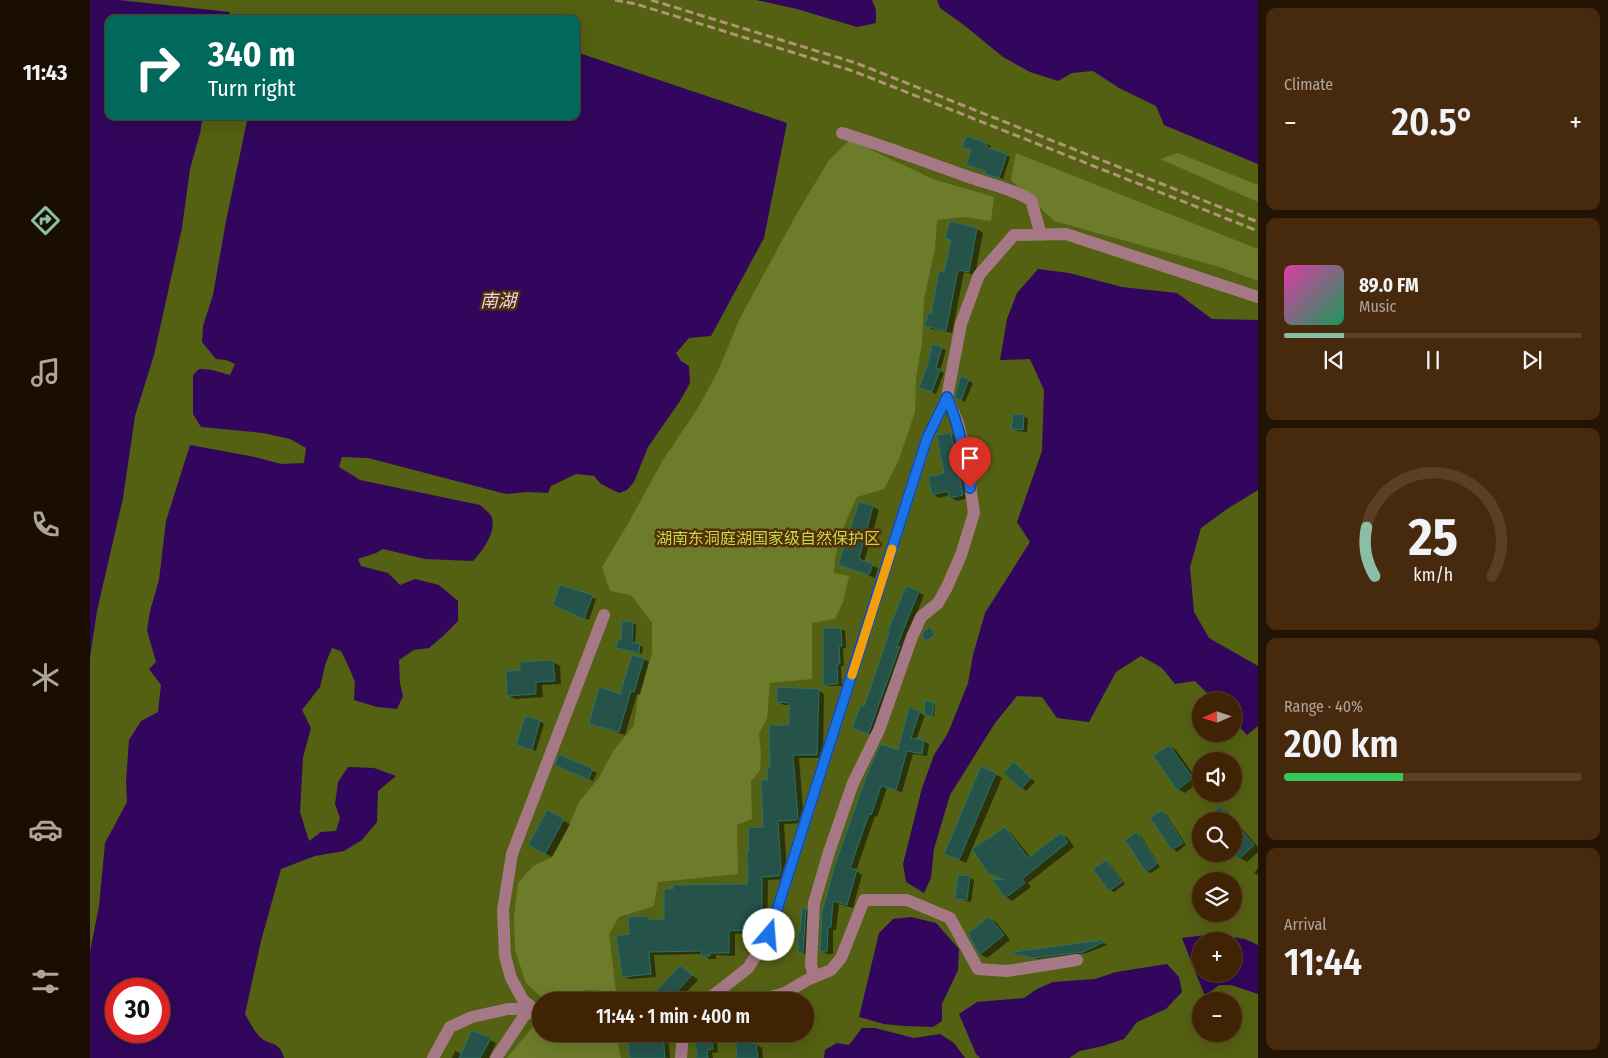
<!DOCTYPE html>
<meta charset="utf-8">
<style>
body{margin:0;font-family:"Fira Sans Condensed","Noto Sans SC",sans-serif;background:#472a0e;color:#f1f3f6;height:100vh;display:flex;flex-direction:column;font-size:19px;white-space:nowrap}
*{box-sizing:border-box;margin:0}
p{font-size:16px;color:#aea49a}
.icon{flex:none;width:28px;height:28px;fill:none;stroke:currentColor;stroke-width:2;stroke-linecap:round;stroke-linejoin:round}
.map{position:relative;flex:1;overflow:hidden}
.details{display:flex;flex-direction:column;gap:8px;padding:8px;background:#231302;width:350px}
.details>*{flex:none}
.banner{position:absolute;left:15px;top:15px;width:475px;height:105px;border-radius:10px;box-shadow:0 5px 20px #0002,0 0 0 1px #593f26;background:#00695c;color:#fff;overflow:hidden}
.needle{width:32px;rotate:267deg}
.controls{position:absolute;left:1102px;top:692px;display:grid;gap:10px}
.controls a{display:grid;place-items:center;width:50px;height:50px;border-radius:50%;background:#402204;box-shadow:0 5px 20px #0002,0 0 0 1px #593f26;font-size:25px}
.speed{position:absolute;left:15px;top:978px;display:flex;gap:10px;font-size:25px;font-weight:700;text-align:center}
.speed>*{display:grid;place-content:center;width:65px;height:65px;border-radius:50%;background:#402204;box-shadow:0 5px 20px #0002,0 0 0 1px #593f26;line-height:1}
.speed .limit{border:8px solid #d22;background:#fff;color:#111}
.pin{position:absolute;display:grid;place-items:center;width:42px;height:42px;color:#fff;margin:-51px -21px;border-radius:50% 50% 50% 0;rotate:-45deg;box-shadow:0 0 5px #0007}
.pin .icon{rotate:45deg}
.me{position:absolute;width:55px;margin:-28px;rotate:18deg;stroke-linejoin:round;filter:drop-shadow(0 0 4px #0008)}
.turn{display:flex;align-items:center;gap:18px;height:105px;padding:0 20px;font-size:22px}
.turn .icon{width:65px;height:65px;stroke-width:2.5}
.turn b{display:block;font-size:35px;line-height:42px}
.big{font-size:38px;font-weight:600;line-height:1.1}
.details .tile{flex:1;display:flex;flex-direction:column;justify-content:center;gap:8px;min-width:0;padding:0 18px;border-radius:10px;background:#472a0e}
.details .dial{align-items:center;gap:0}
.dial svg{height:130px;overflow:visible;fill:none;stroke:#593f26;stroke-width:7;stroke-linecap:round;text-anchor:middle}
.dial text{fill:#f1f3f6;stroke:none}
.song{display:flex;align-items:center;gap:15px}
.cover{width:60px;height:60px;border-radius:8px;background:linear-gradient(135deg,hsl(320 70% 55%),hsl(150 70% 35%))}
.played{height:5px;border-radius:2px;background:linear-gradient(90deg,#8abfa5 20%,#593f26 20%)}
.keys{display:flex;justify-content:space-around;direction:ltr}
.heat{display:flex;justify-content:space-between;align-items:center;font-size:28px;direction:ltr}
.charge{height:8px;border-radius:4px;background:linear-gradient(90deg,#34c759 40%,#593f26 0)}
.trip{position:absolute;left:442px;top:992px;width:282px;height:50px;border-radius:25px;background:#402204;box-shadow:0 5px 20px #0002,0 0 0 1px #593f26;font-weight:600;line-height:50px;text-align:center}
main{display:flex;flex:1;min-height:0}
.tabs{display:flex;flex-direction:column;width:90px;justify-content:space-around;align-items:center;background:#1a0e02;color:#aea49a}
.tabs .icon{width:35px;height:35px}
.tabs .active{color:#8abfa5}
.tabs b{font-size:22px;color:#f1f3f6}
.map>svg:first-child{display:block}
.green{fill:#546012;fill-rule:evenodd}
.forest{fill:#6d7c2b}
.water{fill:#31065c;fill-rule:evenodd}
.shadow{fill:#0007}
.building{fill:#25534a;stroke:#297365}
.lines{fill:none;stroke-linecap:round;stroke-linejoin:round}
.minor{stroke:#a67886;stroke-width:12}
.rail{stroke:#b39378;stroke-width:3;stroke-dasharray:8 4;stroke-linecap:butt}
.route-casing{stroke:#114b97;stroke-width:12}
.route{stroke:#1a73e8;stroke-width:9}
.slow{stroke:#f59e0b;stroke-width:9}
.labels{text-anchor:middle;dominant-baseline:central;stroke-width:5;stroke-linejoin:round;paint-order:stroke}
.park-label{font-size:16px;fill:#c1da50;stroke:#552d06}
.water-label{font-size:18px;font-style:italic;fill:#e1daf2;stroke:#552d06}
</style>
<main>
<nav class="tabs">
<b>11:43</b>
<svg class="icon active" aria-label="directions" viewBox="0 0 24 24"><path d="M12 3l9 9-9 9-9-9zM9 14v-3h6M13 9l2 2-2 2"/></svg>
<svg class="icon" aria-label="music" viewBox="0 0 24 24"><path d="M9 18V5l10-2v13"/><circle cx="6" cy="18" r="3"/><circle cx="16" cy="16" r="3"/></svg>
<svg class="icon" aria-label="phone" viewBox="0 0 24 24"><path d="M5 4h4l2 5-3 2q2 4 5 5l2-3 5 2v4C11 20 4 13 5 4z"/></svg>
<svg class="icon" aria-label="climate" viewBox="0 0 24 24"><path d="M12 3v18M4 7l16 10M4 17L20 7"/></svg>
<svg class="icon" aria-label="car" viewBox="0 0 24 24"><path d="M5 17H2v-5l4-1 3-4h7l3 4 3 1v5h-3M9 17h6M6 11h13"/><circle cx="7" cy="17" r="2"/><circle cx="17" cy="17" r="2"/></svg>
<svg class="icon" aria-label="filters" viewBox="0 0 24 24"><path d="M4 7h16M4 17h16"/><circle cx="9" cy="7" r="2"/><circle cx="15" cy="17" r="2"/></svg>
</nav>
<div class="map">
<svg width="1168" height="1058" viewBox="0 0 1168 1058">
<rect width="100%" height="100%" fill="#552d06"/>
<path class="green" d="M0,0H1168V1058H0ZM19,19H486V116H19ZM1111,701H1144V734H1111ZM1111,761H1144V794H1111ZM1111,821H1144V854H1111ZM1111,881H1144V914H1111ZM1111,941H1144V974H1111ZM26,989H69V1031H26ZM451,1001H716V1034H451ZM1111,1001H1144V1034H1111Z"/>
<path class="forest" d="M760,140L843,179L904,197L901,221L874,217L847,220L845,249L834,299L832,343L826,378L825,412L809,459L794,489L767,497C755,523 745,544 744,573L759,576L753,602L745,619L722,623V679L680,683L677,718L669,734L671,754L670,770L661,782L662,819L647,825L648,874L568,882L564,906L529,917L519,934L526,992L499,990L452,998L436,983L425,950L424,916L428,883L443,866L462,857L476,832L489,802L508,779L524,750L544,725L548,697L562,653V623L541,595L520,591L512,567L536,527L573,460L608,408L628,371L650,318L706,215L739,160Z
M926,153L1168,249V281L1133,268L964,221L921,180Z
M1088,153L1168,185V202L1070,159Z
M450,1018L451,1034H528V1044L531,1058H417Z"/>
<path class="water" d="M0,0H29L140,12L137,19H19V116H113L110,133L100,169L92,228L64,355L45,416L33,498L7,611L0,657Z
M666,0H782L786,10V23L767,27L707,9Z
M847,0H1168V164L1074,125L1066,106L1029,88L1003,71L982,73L968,81L940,72L913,57L874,25L850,8Z
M215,15L260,19H206Z
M486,52L697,123L674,238L621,336L599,338L586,353L591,361L599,366L600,383L590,401L558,447L544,482L537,490L529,493L511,484L504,476L486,474L461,486L458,493L438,492L416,494L278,458L252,457L249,467L270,480L390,505C393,508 399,512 401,516C408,530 392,552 383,561L335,559L293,549L286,553L268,559L271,566L298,573L310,585L325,579L349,585L368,601V621L353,636L339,648L324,650L309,660L310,683L313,696L307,709L287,707L264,700L265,682L257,663L251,651L242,648L235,665L230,687L212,710L221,728L213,757L210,812L219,841L231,832L246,831L250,818L245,804L248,782L258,767L284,768L306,776L288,791L287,822L272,840L254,851L225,856L191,869L171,941L155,1014C160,1022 164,1032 171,1038C179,1045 190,1041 194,1058H0V952L9,906L15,843L37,802L36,782L39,740L51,721L68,712L71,685L59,669L66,662L57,630L60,611L69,580L76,521L100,445L165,457L191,464L214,463L216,448L200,439L173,433L111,427L103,414V375L109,369C123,369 128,372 140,375L145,364L136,360L126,359L112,342L113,326L123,295L136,221L158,116H486ZM26,989H69V1031H26Z
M948,269L979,273L1032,287L1087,293L1122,319L1168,320V490L1137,509L1111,528L1100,567L1104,612L1119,638L1168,666V726L1157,735L1144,721V701H1125L1105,681L1085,684L1072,668L1051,656L1026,672L999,722L967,718L952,697L927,696L905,723L860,795L844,849L841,878L834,893L816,882L813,864L832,788L844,755L858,733L878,683L883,655L895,613L940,542L927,522L952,451L954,390L940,359L910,360L917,319L927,293Z
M821,917L846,923L869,949L868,970L852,1004V1021L843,1027L814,1026L794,1024L769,1017L789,933L803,919Z
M1124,934L1155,939L1168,945V994L1141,985H1129L1115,996L1092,938ZM1144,941V974H1111V941Z
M1077,964L1089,977L1092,992L1076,1009L1047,1022L1034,1039L1013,1046L990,1051L979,1058H890L886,1054L869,1014L887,1002L934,998L947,989L963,982L1005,979L1026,972Z
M772,1028H785L824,1038L850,1034L864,1043L875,1058H734L735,1050L747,1043L759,1045Z"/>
<path class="shadow" d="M877,138L897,144L901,146L900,149L920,157L913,179L901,176L897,172L877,165L882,150Z
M860,222L887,229L893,233L885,275L874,272L862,333L842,329L836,326L842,315L855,274L862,241L856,237Z
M843,346L856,350L850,371L854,373L846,394L831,387Z
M872,377L883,383L875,402L868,398Z
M934,416L938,419L937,432L927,431L923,429Z
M861,434L867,438L879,498L867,501L860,497V495L849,498L843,494L856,474Z
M783,507L789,510L774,562L788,568L785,578L749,564Z
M828,592L834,595L813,649L785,736L770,731L775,708Z
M502,597L506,599L499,620L469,607Z
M543,623L546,625L545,644L553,647L552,654L527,648Z
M751,629L755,631L756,648H753L754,666H751L752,686H738L734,684Z
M553,659L559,662L550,695L547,694L535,735L506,726L500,723L531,695Z
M463,662L470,666L471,684L452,685L453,697L425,699L418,695L431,671Z
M728,690L734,694L733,758H709L714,822L713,823L694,824L697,874L695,879L678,880L677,935L674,941H664L658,937V933L645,934V956L626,955V959H619L613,954L564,955L566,977L539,979L533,976L541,935L555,917L562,921L575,920L657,885L659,882L660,852L675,828L682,768L700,727V705H694L688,702Z
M836,702L845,704L844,717L835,715L826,740L833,741L839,744L837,756L823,754L812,792L797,788L787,817L785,816L766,871L772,875L763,908L749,904L746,930H743V954H737L731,951L746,865L809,752L829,712L835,716Z
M450,721L454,724L446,751L428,745Z
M1079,746L1086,750L1109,782L1095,793L1088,789Z
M470,756L507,773L503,781L471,767Z
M928,766L945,782L936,791L916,773Z
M905,774L912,778L876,863L862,857Z
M1130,808L1137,812L1168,847V852L1157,862L1150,858L1144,851V821H1118L1117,820Z
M457,812L480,824L462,857L439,845Z
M1072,812L1076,814L1096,845L1087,852L1083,849Z
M915,829L921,833L941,858L971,834L978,838L984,847L938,883L941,887L922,901L916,897L902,880L917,881Z
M1047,834L1051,836L1070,867L1061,873L1056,871Z
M1016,861L1020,864L1035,884L1024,892L1020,890Z
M1168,868V875L1164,873Z
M879,877L884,880L881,902L871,900L866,898Z
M715,909L720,911L717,955L710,952Z
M899,918L906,922L920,940L897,958L890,954Z
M1013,942L1017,945L997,953L948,959L927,955L923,953Z
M590,966L608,980L588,1001H573L566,994Z
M383,1032L406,1043L399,1058H362L365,1051L372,1054Z
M537,1034H578L580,1058H543L541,1057Z
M616,1034H666L667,1045L672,1048L673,1058H648L646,1041L627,1043L628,1052L622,1053L623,1058H608L607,1044L602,1041V1035Z"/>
<path class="building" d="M876,136L897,143L896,147L917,154L909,178L895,174L896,171L876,165L881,150L872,147Z
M860,221L887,228L879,272L868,270L856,331L835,326L838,313L841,314L849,271L854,272L861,240L855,238Z
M842,344L852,347L846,368L850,369L842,392L829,388L838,363Z
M871,376L879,379L871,400L867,399L865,396Z
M923,414L934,415L933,430L921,429Z
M861,433L873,495L859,498L858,491L842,495L838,477L854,473L847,437V435Z
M769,502L783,506L769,559L783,564L779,575L748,565Z
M470,585L503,595L494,619L463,605Z
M816,586L829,591L806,648L810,646L778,734L762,728L771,705L774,706L799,633H797Z
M532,621L543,622L542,642L550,644L549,653L526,648L528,639L531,640Z
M840,627L845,635L835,641L832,635L834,631Z
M733,628H751L752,646H749L750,664H747L748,684L733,685Z
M542,655L554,658L544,692L541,691L529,732L499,724L509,687L530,694Z
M463,660L465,681L446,682V694L417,696L416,671L430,670V662Z
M687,687L729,689L727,755H703L708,818L707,820L688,821L691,870L689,876L672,877V932L667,938H657V930L639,931V953H620V956H611V951L559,952L561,974L532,977L526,936L539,934L538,917L555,916L556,920L574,919V889H583V885L657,884L658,881L657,851H659L658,828L673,827L671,780H678L677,767H680L679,725H699V703L687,702Z
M835,701L844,702L842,717L834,715Z
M819,707L830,711L821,738L834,740L832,754L817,751L806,790L791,786L781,815L779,814L760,868L767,870L757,905L743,901L741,927H738L737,952L730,951L732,909H733L745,864L779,769L791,744L808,750Z
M435,716L450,720L442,750L426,745Z
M1079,745L1103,778L1087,790L1063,756Z
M469,754L503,769L498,780L465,765Z
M924,762L941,778L931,789L914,773Z
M891,766L906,773L869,860L854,854Z
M1130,806L1143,821H1113Z
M457,810L474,819L455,854L438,845Z
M1072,810L1093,843L1082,850L1060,818Z
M1144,822L1164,845L1149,859L1144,853Z
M915,827L938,858L971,833L978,842L932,879L935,883L915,898L902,879L914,880L898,873L882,849Z
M1047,832L1067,864L1056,872L1035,840Z
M1016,860L1032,882L1019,891L1003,869Z
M868,875L880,876L877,900L865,899Z
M712,908H716L713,953H708V932H710Z
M899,917L914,935L889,955L878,933Z
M1013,940L1014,942L993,952L943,958L922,953V952Z
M590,965L602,975L578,1001H572L564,994Z
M382,1030L401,1038L390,1058H369Z
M536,1034H573L575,1058H540Z
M604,1034H621L623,1049L617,1050L618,1058H607Z
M645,1034H661L662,1044L666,1043L668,1058H647Z"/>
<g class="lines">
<path class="minor" d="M752,133C794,146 834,161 876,176C898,184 921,188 941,200L951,235
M724,977L721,965L724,903L739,852L763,783L789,730L822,637L831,617L848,603L857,587L871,555L884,513L876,457L868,423L857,397
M497,1001H504
M616,1001L658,968L679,935L837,438L857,397L871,324L889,275L924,235L976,234L1168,297
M667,1001L695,993L717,980L741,970L751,958L774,900H817L860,918L888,969L917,971L987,960
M451,1008L444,1009L433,1000L421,978L415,956L413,910L422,854L514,615
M343,1058L360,1027L382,1017L418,1009H444
M406,1058L434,1016L444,1009
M591,1058L593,1034"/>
<path class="rail" d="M525,0L546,4L763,71L1168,231
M561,0L766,63L1168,222"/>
</g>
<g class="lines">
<defs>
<path id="route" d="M679,935L837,438L857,397C870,429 875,454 880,488"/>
</defs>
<use href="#route" class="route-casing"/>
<use href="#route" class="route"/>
<path class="slow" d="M762,675L802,549"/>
</g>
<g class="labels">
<g class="park-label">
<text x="678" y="538">湖南东洞庭湖国家级自然保护区</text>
</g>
<g class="water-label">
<text x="408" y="301">南湖</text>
</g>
</g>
</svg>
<div class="controls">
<a><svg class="needle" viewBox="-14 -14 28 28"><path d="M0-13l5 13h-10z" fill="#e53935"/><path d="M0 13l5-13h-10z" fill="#aea49a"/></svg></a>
<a><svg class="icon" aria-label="sound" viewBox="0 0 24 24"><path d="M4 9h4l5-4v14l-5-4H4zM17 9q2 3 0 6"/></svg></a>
<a><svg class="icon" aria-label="search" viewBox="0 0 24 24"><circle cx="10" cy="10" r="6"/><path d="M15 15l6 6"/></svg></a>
<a><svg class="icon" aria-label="layers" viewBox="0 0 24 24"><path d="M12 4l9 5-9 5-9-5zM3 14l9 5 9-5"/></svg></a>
<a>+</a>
<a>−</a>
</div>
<div class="speed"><div class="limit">30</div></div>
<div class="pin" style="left:880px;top:488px;background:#d93025"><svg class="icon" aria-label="arrive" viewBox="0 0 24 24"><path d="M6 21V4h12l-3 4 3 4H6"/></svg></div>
<svg class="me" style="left:679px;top:935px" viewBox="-20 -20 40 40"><circle r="19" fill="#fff"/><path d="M0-13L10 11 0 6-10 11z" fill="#1a73e8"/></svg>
<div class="trip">11:44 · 1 min · 400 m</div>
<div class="banner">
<div class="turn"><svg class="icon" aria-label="right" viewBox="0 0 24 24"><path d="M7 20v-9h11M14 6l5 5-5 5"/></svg><div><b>340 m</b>Turn right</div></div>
</div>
</div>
<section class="details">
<div class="tile"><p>Climate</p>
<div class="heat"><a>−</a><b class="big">20.5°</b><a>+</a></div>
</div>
<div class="tile">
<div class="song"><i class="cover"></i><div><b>89.0 FM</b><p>Music</p></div></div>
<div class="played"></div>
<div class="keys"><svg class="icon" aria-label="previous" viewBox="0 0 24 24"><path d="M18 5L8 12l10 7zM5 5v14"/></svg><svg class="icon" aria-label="pause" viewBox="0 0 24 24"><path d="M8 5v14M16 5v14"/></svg><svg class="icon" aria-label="next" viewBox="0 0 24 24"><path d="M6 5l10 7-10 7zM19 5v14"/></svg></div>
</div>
<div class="tile dial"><svg viewBox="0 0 100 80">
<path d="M14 69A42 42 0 1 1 86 69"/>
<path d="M14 69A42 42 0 0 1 9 39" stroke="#8abfa5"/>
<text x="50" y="56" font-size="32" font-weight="700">25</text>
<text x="50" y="72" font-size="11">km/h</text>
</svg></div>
<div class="tile"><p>Range · 40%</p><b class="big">200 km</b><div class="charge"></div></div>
<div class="tile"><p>Arrival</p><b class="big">11:44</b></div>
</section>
</main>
